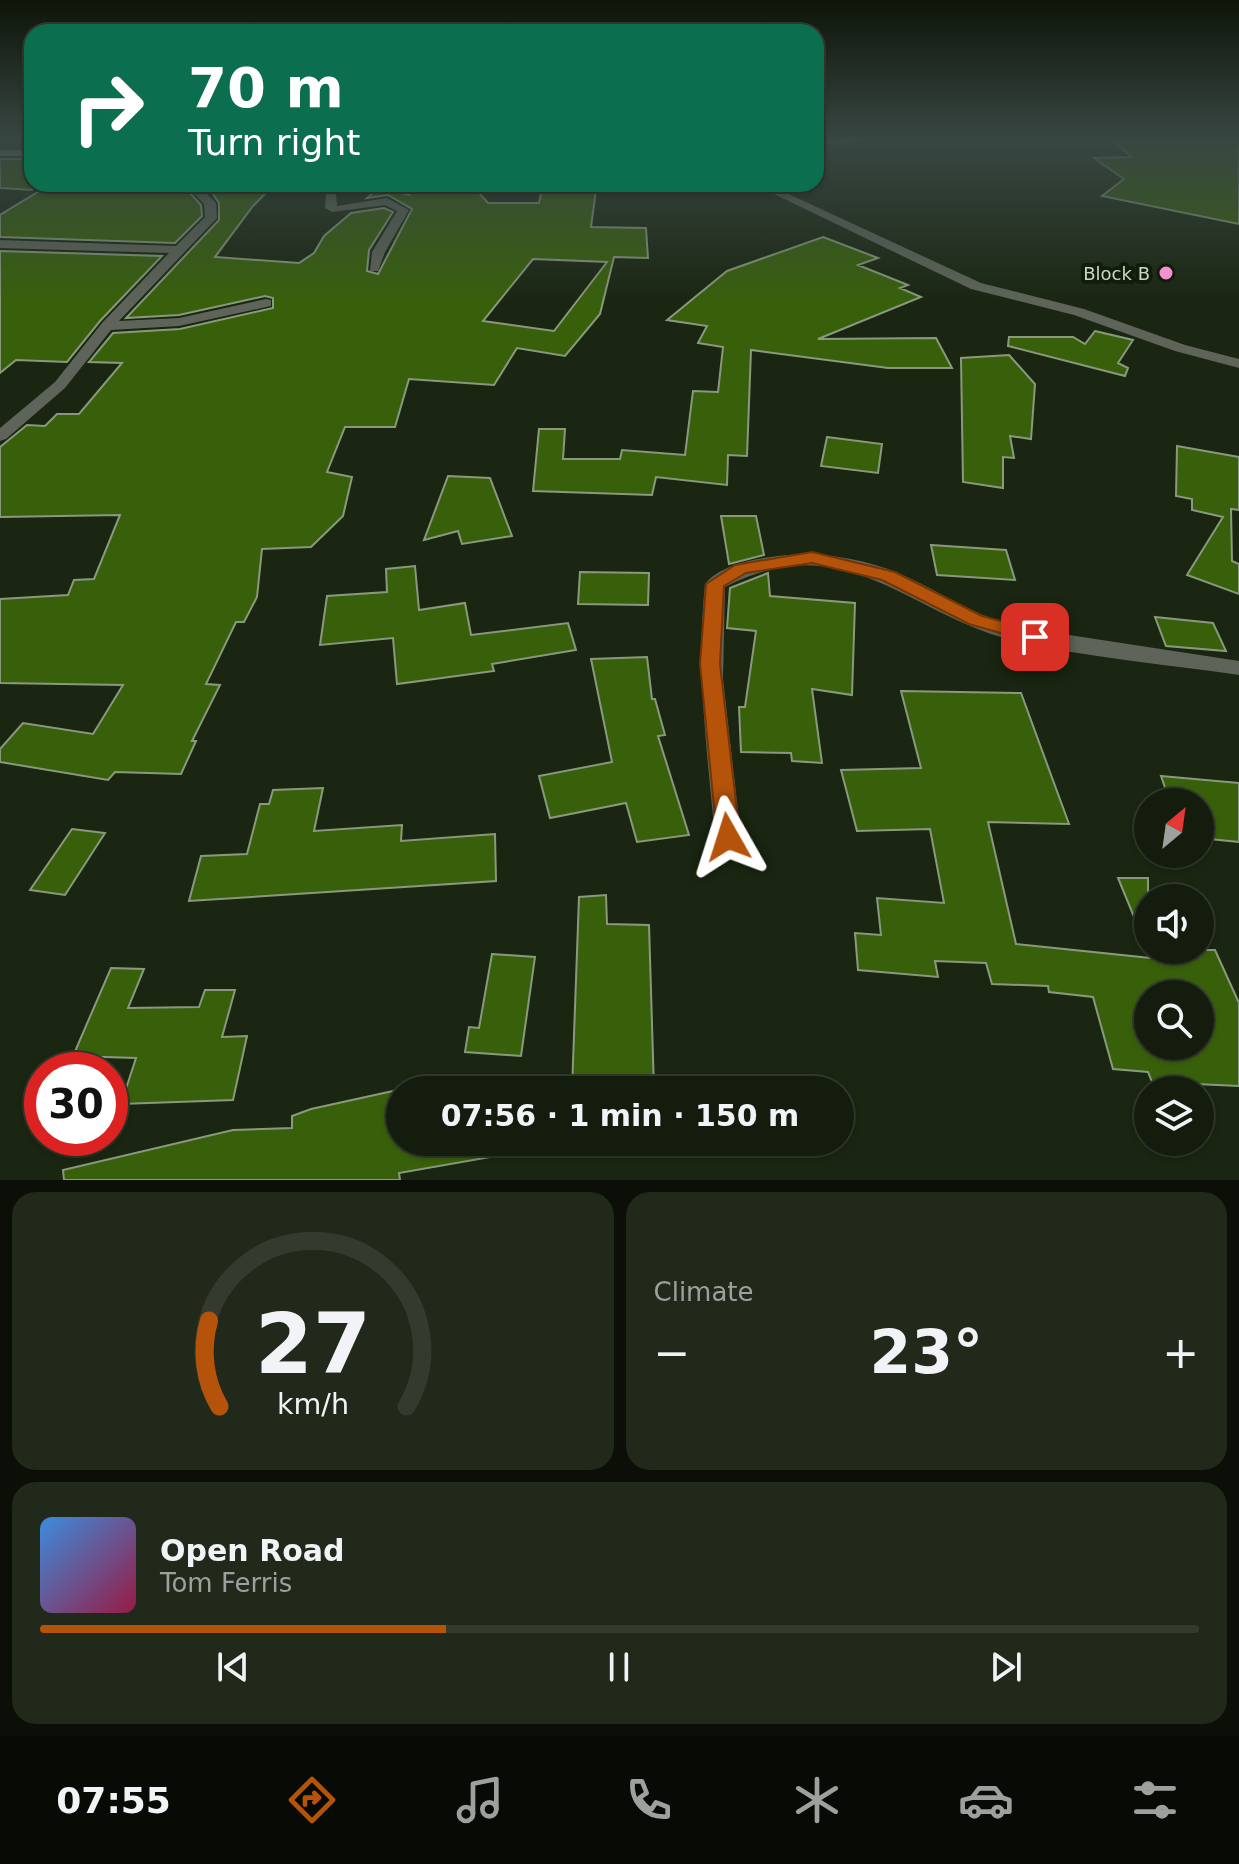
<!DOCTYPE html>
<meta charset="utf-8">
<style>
body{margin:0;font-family:"DejaVu Sans",sans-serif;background:#21291b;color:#f1f3f6;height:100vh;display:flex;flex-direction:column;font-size:30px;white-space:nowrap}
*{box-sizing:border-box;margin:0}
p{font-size:26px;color:#9da19d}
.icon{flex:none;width:44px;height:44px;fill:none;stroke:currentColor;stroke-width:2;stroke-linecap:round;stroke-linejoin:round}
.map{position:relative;height:1180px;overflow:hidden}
.details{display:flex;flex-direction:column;gap:12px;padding:12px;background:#0b0f07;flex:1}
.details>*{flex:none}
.hud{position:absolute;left:24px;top:24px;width:800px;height:168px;border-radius:24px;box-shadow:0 2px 6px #0004,0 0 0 2px #333a2e;background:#0b6e4f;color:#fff;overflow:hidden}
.needle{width:52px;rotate:29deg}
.tools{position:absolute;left:1134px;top:788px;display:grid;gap:16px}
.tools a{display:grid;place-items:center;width:80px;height:80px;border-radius:50%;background:#141c0d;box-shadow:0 2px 6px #0004,0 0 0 2px #333a2e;font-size:40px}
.speed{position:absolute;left:24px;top:1052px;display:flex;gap:16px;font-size:40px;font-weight:700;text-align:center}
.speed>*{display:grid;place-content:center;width:104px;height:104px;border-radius:50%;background:#141c0d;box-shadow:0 2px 6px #0004,0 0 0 2px #333a2e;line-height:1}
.speed .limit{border:12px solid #d22;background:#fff;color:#111}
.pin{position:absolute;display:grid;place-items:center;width:68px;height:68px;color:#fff;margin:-34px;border-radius:16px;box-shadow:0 4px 12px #0006}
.me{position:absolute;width:88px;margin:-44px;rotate:354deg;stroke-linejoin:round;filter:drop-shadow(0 0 6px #0008)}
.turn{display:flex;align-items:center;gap:28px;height:168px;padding:0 32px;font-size:36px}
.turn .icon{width:104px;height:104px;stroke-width:2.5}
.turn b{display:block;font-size:56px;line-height:68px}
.big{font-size:60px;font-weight:600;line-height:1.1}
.details .widget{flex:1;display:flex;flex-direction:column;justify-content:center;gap:12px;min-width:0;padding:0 28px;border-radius:24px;background:#21291b}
.details .dial{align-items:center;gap:0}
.dial svg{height:208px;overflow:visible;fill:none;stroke:#333a2e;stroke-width:7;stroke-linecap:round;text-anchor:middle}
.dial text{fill:#f1f3f6;stroke:none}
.song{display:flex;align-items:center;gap:24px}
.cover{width:96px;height:96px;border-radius:12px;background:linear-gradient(135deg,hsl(210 70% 55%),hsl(340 70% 35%))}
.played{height:8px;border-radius:4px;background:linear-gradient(90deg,#b45309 35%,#333a2e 35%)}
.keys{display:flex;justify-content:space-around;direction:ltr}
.heat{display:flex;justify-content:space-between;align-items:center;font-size:44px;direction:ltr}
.details .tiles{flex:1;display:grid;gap:12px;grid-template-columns:1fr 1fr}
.widget:last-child{grid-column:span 2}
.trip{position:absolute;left:386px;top:1076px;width:468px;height:80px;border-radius:40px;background:#141c0d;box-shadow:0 2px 6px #0004,0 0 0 2px #333a2e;font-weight:600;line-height:80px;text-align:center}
.dock{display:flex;height:128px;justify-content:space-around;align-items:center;background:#080b05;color:#9da19d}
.dock .icon{width:56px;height:56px}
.dock .selected{color:#b45309}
.dock b{font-size:36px;color:#f1f3f6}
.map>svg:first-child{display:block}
.building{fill:#38600b;stroke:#89997f;stroke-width:2;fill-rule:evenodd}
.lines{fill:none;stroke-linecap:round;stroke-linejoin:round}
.minor{fill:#5e6459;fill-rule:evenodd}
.major{fill:#9aa791;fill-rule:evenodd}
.route{fill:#b45309;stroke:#753606;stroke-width:2}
.poi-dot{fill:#f491d4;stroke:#111d08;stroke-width:3}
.labels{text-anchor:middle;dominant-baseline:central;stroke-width:8;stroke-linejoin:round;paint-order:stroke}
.far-poi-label{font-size:18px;fill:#cdd5c8;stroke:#111d08;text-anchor:end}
</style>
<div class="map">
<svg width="1239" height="1180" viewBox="0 0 1239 1180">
<rect width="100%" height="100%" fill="#1a2611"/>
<path class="building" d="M1156,140L1164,144L1239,142V224L1102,196L1124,179L1094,158L1131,157L1115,142Z
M0,159H32V190L0,188Z
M114,184H190L189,192L201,205L202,216L175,243L0,237V215L46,187L108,190Z
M206,184H275L253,206L215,257L299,263L314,253L324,236L351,213L384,208L393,212L369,250L367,271L378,274L412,209L388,195L367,198L380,187L409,195L412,190L455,186L457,189L474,187L488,203H539L542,189L596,190L591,227L646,228L648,258L614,257L600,314L565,356L517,348L494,385L409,379L395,427H345L327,472L352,477L343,516L311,547L262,549L257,597L244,622H236L206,684L220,685L192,741H196L181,774L115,772L108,780L0,762V749L23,723L93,734L123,685L0,683V599L68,595L74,580L94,579L120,515L0,517V447L27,425L45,426L57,414H79L122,363L89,362L113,333L180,329L273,308V298L265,296L179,315L126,318L219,220V203ZM533,259L607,262L554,331L483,321Z
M823,237L878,258L858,265L908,285L900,288L921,297L818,339L936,338L952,368H888L751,350L747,456L728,455L727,485L656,477L652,495L533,491L539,429H565L563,459H620L622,450L685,455L693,391L718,392L723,347L698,343L707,326L667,320L727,271Z
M0,251L162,256L100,321L67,362L16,360L0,373Z
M1095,331L1133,340L1118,363L1128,368L1125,376L1008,346L1009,337H1073L1085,344Z
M1009,355L1035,384L1031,439L1010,436L1014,458L1003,457V488L963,482L961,358Z
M827,437L882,444L878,473L821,466Z
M1177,446L1239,457V510L1231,509L1232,561L1239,564V594L1187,575L1223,517L1192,510V499L1176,496Z
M448,476L490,478L512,536L462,544L458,531L424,540Z
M721,516H756L764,555L729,564Z
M931,545L1006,550L1015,580L937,575Z
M415,566L419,610L465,603L471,635L568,623L576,650L492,664L494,671L397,684L393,638L320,645L327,596L387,592L386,569Z
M580,572L649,573L648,605L578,604Z
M768,573L770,596L855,603L852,695L812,689L822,763L792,761L791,753L741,752L739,707H745L756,631L727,628L730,588Z
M1155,617L1213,623L1226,651L1166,646Z
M647,657L652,699H655L665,735L658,736L689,835L637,842L626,803L550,818L539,776L612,762L591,659Z
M901,691L1021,693L1069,824L988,822L1016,944L1151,958L1118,878H1148V950H1215L1239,1003V1086L1152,1082L1148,1072L1113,1069L1093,997L1049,992L1048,986L992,984L986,963L935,961L938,977L858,970L855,933L881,935L877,898L944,903L930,829L857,831L841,770L921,768ZM1148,994H1200V1046H1148Z
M1161,776L1239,783V842L1200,838V802H1170Z
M323,788L314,831L402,825L401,841L495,834L496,881L189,901L201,856L247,854L260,804H269L273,790Z
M72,829L105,833L65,895L30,890Z
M606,895L607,924L649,925L654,1090H572L579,897Z
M492,954L535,957L521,1056L465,1052L469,1027L479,1028Z
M111,968L144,969L128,1008L199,1007L205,990H235L222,1037L247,1036L233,1100L121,1104L136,1058L73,1056Z
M393,1091L397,1142H501L502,1155L399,1173L400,1180H64L63,1170L233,1130L292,1128V1116L311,1109Z"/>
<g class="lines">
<path class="minor" d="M193,184H203L202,189L216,203L217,218L119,321L179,318L266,299L271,300V306L179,326L111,330L65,388L6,439L0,441V428L55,382L102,323L169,253L0,248V240L176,246L205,217L204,204L191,190Z
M319,184H329L336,194L337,206L387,198L409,210L385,252L378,271H370L372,252L397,211L385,205L332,212L325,208L326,194Z
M753,184H767L981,283L1084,309L1185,345L1239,359V368L1175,351L1074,315L971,289Z
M801,554C835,555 867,560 898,573C938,590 974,616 1017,627L1239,661V675C1165,664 1089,658 1016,641C907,615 847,524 725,587L723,679L741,837L737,844L728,847L719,844L715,837C707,752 696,669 705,584C724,560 773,556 801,554Z"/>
<path class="major" d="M816,139H886L816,145Z
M0,150H32V156H0Z"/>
</g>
<linearGradient id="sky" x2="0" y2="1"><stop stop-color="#0e1509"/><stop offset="0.46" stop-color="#384743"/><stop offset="1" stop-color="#384743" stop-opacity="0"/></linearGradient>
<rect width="1239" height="304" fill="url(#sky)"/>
<path class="route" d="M812,552L895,572L982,616L1042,632L1045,637L1035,643L969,624L882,580L812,563L746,573L724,586L720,664L740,837L737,843H720L717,837L700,664L706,584L735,565Z"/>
<circle class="poi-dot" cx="1166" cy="273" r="8"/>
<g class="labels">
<g class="far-poi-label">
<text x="1150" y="273">Block B</text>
</g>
</g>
</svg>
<div class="tools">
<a><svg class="needle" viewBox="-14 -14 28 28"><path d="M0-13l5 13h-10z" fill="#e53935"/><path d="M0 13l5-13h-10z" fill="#9da19d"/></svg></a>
<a><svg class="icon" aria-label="sound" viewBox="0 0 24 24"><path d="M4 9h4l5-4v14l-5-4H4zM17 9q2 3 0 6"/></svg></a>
<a><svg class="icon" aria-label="search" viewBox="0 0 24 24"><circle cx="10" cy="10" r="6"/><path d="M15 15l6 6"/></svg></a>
<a><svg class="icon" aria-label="layers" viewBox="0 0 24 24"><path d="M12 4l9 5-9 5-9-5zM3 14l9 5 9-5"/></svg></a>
</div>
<div class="speed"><div class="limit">30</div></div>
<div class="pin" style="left:1035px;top:637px;background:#d93025"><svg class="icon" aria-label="arrive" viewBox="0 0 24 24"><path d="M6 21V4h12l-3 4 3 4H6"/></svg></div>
<svg class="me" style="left:728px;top:837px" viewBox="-20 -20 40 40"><path d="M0-17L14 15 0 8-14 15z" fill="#b45309" stroke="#fff" stroke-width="4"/></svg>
<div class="trip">07:56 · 1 min · 150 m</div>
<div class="hud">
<div class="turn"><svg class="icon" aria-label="right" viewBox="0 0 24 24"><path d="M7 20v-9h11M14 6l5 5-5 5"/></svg><div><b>70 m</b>Turn right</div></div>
</div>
</div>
<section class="details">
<div class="tiles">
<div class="widget dial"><svg viewBox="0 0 100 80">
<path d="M14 69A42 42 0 1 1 86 69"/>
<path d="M14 69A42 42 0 0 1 10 36" stroke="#b45309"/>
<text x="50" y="56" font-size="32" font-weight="700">27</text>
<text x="50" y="72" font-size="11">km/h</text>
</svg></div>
<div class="widget"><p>Climate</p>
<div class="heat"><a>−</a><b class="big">23°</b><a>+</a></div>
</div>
<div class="widget">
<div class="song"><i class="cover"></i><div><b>Open Road</b><p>Tom Ferris</p></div></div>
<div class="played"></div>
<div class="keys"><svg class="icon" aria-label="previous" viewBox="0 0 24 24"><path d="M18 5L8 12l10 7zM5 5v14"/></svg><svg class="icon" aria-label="pause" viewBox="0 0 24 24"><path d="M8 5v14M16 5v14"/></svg><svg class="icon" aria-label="next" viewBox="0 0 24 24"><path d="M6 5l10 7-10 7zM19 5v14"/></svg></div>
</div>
</div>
</section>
<nav class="dock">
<b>07:55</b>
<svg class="icon selected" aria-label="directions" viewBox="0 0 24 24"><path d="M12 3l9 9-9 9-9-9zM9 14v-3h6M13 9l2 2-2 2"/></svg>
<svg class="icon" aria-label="music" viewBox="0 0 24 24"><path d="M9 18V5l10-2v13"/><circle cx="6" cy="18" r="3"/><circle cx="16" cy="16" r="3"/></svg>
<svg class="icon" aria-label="phone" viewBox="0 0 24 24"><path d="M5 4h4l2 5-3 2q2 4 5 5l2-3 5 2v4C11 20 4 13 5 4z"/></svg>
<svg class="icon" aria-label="climate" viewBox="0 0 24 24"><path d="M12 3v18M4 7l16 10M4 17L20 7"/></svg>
<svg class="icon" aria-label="car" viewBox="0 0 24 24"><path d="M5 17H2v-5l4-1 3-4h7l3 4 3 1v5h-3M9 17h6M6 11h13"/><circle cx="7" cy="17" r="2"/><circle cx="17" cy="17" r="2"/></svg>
<svg class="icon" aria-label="filters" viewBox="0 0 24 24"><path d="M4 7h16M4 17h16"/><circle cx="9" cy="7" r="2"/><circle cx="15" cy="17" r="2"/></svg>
</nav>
